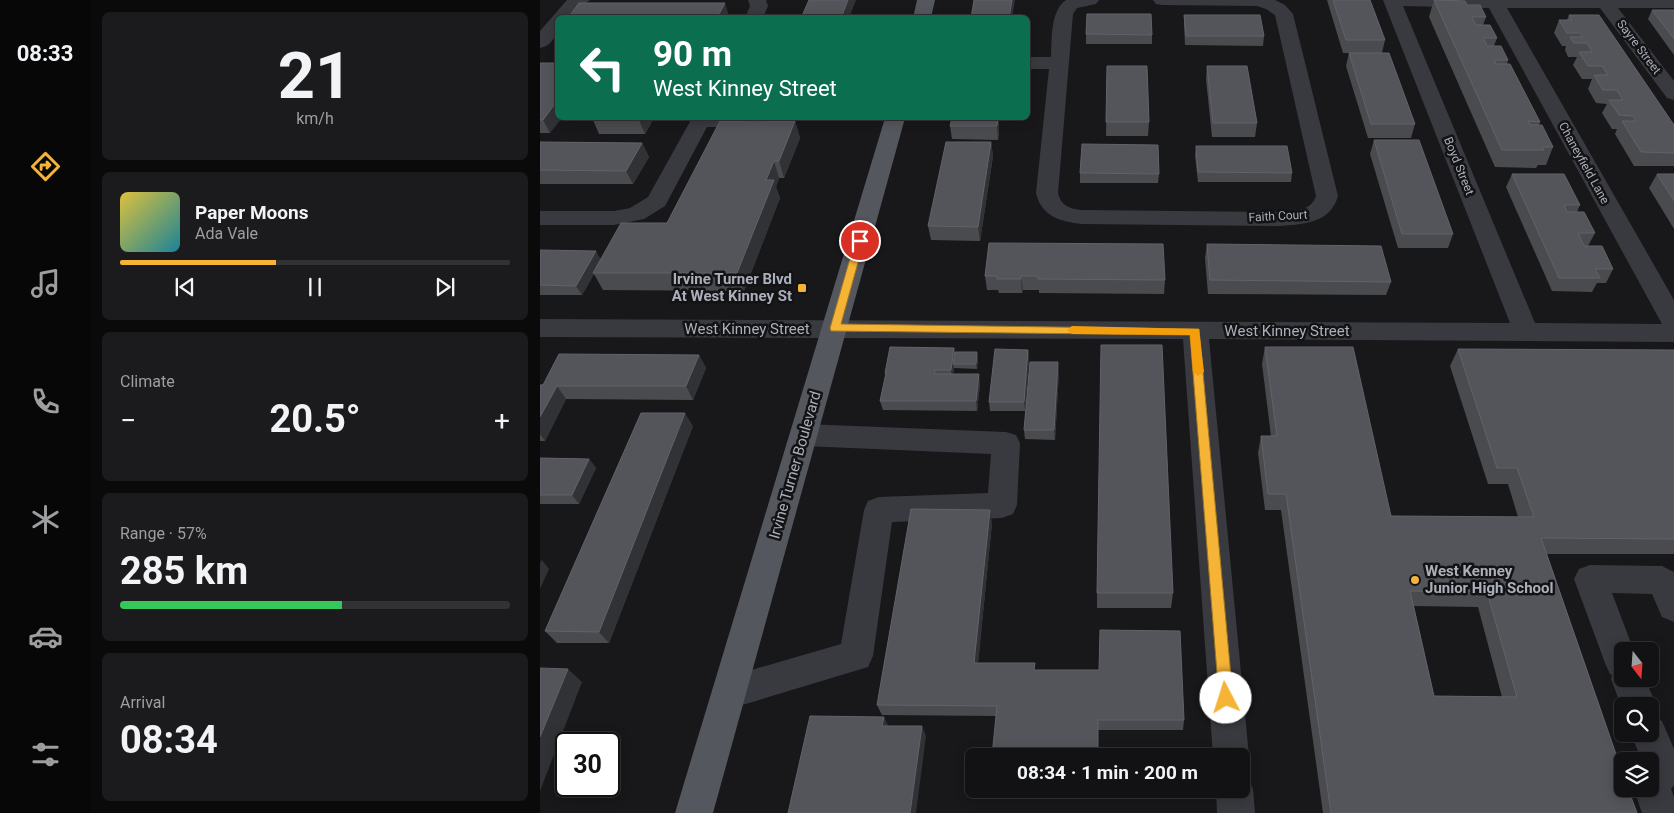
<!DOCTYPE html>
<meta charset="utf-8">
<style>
body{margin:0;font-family:Roboto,sans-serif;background:#1b1b1d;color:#f1f3f6;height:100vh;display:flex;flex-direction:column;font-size:19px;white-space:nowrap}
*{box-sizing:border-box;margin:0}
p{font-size:16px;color:#9c9ea0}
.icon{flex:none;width:28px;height:28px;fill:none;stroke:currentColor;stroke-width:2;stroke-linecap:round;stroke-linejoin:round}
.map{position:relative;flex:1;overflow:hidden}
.sheet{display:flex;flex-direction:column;gap:12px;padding:12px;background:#0a0a0b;width:450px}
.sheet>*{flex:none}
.hud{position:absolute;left:15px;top:15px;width:475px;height:105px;border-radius:8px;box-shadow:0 2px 12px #0003,0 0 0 1px #313234;background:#0b6e4f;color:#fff;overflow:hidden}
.needle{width:32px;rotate:163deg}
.fabs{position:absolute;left:1074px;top:642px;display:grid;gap:10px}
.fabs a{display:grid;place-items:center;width:45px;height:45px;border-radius:8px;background:#121214;box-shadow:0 2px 12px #0003,0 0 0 1px #313234;font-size:25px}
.speed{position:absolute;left:15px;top:732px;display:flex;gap:10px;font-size:25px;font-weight:700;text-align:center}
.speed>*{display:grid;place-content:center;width:65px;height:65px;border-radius:50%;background:#121214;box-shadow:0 2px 12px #0003,0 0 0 1px #313234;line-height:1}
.speed .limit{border:2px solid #111;border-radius:8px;background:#fff;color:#111}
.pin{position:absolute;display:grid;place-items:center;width:42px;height:42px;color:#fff;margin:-21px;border:2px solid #fff;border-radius:50%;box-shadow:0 1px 5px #0007}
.me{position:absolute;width:55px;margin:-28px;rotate:355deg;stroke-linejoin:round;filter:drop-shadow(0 0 4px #0008)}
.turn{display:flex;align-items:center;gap:18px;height:105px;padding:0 15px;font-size:22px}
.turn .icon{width:65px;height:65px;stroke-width:2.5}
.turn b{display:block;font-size:35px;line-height:42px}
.big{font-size:38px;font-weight:700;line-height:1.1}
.sheet .card{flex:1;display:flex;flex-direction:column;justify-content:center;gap:8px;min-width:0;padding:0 18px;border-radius:8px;background:#1b1b1d}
.sheet .dial{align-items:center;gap:0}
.dial b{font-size:65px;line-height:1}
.song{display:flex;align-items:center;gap:15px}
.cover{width:60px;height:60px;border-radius:8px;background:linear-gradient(135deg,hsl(50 70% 55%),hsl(190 70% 35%))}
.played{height:5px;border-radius:2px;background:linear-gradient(90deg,#f5b435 40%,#313234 40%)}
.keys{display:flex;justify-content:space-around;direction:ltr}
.heat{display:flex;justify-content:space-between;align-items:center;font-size:28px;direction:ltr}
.charge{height:8px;border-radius:4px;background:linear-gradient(90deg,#34c759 57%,#313234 0)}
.trip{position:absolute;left:425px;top:748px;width:285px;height:50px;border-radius:8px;background:#121214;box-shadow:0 2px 12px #0003,0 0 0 1px #313234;font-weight:700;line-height:50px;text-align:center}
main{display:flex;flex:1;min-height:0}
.dock{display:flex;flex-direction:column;width:90px;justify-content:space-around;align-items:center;background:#070708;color:#9c9ea0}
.dock .icon{width:35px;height:35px}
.dock .active{color:#f5b435}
.dock b{font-size:22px;color:#f1f3f6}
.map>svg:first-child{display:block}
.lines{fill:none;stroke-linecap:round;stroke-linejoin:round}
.minor{fill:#393a3f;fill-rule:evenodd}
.major{fill:#55575e;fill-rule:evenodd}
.wall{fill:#494b4f;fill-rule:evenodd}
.shaded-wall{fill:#313235}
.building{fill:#54555b;stroke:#61636a;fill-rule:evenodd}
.route{fill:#f5b435;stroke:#9f7522}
.slow{fill:#f59e0b}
.poi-dot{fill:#f5b435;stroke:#131315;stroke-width:2}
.labels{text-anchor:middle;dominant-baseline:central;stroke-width:5;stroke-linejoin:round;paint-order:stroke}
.far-street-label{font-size:12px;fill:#aaafba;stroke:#131315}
.poi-label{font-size:15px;font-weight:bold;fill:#aaafba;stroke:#131315;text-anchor:end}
.street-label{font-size:15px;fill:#aaafba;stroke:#131315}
</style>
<main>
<nav class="dock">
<b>08:33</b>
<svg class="icon active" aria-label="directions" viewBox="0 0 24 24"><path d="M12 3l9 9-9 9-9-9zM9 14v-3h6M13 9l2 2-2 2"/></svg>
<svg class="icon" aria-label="music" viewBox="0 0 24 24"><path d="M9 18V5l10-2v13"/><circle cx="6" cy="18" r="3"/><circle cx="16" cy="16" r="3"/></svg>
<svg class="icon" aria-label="phone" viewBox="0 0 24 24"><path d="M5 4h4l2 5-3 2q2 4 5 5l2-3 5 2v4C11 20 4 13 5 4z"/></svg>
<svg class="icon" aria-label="climate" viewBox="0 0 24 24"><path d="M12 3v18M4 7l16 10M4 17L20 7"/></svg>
<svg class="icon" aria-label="car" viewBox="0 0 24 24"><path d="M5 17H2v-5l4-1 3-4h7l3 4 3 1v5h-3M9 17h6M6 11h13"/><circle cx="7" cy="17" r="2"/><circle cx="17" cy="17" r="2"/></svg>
<svg class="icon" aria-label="filters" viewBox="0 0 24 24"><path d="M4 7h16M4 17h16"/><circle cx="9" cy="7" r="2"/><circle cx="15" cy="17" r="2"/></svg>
</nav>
<section class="sheet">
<div class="card dial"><b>21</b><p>km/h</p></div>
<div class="card">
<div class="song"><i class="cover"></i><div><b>Paper Moons</b><p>Ada Vale</p></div></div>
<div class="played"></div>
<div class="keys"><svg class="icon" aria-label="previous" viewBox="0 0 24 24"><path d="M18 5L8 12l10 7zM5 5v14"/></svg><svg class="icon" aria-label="pause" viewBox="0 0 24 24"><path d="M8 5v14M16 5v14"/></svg><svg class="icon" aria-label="next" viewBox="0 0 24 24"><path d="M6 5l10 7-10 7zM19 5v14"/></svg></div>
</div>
<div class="card"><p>Climate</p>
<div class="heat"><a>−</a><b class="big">20.5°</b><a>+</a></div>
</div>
<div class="card"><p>Range · 57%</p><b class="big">285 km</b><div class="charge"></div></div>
<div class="card"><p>Arrival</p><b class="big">08:34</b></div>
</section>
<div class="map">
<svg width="1134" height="813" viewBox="0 0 1134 813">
<rect width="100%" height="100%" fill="#18181a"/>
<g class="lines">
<path class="minor" d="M27,0H50L39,8L31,18H18C18,31 15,45 0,48V31Z
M208,0H226L228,6L223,18H205L210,6Z
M526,0H559L556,4L537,8L533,14L518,193C521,206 530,209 542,210L739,212C753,211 771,212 776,196L735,15L726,9L717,6L622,5L616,4L613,0H735L745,5L753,14L798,196C790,224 763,224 739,226L542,224C521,222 501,216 496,193L509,69H488V57H511C512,39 510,11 526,0Z
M843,0H1134V8H1078L1134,81V100L1127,98L1060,8H967L1134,300V342L669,339L709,756L704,769L701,770V756H673L643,339L0,337V319L970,323ZM863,6L949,8L1122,324L995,323Z
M152,118H238L234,125L227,127H167L125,206L104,219L74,225H0V211H74L90,208L108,197Z
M264,424L466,432L476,435L480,443L477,505L473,514L462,518L352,522L333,656L328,667L189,709L177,704L172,692L177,680L301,644L324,510L328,501L339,497L448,493L451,454L264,446L254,443L250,435L254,427Z
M1050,565L1122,566L1134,572V622L1122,617L1112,594L1072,593L1094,651H1082V679H1105L1117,706L1112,717L1122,721L1134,749V785L1131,789L1134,797V813H1102L1094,789H1110V761H1102L1091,734H1110V706H1082V708L1071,679L1072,675L1070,674L1065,663L1034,579L1039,569Z
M701,773L707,776L713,789L715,813H677L676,789H701Z"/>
<path class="major" d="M377,0H395L391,18H373Z
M345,118H365L173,813H135Z"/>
</g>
<path class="wall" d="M787,0H830L845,40L842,53L875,124L871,138H828L806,66L809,53H803Z
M894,0L927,5L946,17L943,25L957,38L954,46L968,60L967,64L1000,122L999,125L1013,147L1006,165H998L996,168L955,167L889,17Z
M1112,10H1134V55L1108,19Z
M644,15L724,36L723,46L645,45L644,24Z
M1029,15L1134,125V166H1094L1075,134L1077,129H1072L1062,113L1067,104L1056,103L1048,89L1052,79H1042L1033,65L1037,57H1028L1025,50L1026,46H1022L1014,33L1019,20H1027Z
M546,34L612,35V44H546Z
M0,63L10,133H0Z
M567,66L609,122L608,136H566Z
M667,66L717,123L715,137H672L666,79Z
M54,118H114L105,134H59L53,120Z
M210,118H230L231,121H255L260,138L244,178H239L236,187L240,198L204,291L63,290L54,274L42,295H0V250L61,259L127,223L208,121Z
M458,122L459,132L458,140L412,139L410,126Z
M834,140L913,234L908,248H858L830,154Z
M0,142L102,143L109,157L93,184H0Z
M451,142L453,156L440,241L391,240L388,226Z
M656,146L752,173L751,182H658L655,156Z
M540,173L619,174L618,183H540Z
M972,174L1040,205L1037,212L1055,233L1048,246L1073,269L1066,283H1057L1052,292L1012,291L966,187Z
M1117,174H1134V229L1109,188Z
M449,243L625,280L624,294L499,293V290H483L482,293H459L458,290H447L445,276Z
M667,244L851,282L846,295L668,294L665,258Z
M725,347L851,516L978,517L968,484H948L910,366L918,349L1134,350V554H1007L1097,813H783L741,510H725L718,453L721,436H731L722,364ZM874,606L938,607L962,697L894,696Z
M414,348L415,352L438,357L437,369L414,368L413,374L440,384L437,411L343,410L340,401L346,376L345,373Z
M488,350L489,359L485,411H450L449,402Z
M159,355L166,368L153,400L26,399L5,441H0V385Z
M519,372L515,440L485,439L484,430Z
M153,426L69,643H17L5,631Z
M0,458L49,459L56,468L39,504H0Z
M452,523L438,663L496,670L644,720L643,730H559L456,716L342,715L337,705Z
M557,593H633L631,608H557Z"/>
<path class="shaded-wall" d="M308,0H316L309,18H301Z
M472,0H475L472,18H469Z
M185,3L189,16L188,18H177Z
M18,100V118H22L10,133L3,120Z
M100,118H114L105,134L99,120Z
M458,118H459V132L458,140L457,126Z
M255,121L260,138L244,178L239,161Z
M451,142L453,156L440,241L438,227Z
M102,143L109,157L93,184L86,171Z
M234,161L239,178L236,187L240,198L204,291L197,273L226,180Z
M56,251L61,260L53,273L54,274L42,295L36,286Z
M481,276L483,290L482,293L481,279Z
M414,348L416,357L413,364L414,368L412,380L411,370Z
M488,350L489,359L485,411L484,402Z
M437,352L438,357L437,369L436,364Z
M159,355L166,368L153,400L146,386Z
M518,362L519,372L515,440L514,430Z
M439,374L440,384L437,411L436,401Z
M17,386L26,399L5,441L0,434V417Z
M145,413L153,426L69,643L59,632Z
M49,459L56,468L39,504L32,495Z
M450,510L452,523L437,674L434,663Z
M2,560L9,569L0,589V563Z
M28,669L42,682L0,791V737Z
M344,717L349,727L342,726Z
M382,726L386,736L376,813H370Z"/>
<path class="building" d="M269,0H308L301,18H261Z
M434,0H472L469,18H431Z
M793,0H830L845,40H806Z
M894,0L925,1L927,5H940L946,17H932L936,25H950L957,38H943L947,46H961L968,60H954L956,64H970L1000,122L988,121L990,125H1002L1013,147H1002L1004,150H962Z
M39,3H185L177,18H28Z
M1112,10H1134V39Z
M547,14H611L612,35L546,34Z
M644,15H720L724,36H646Z
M1029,15H1059L1134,125V153L1101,152L1082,121H1096L1093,116L1079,115L1069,100H1083L1077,90H1063L1054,75H1068L1062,66H1048L1039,52H1052L1047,43H1034L1030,37H1043L1040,33H1027L1019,20H1032Z
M809,53H849L875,124H831Z
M0,63H18V100L3,120H0Z
M567,66H607L609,122H566Z
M667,66H707L717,123H673Z
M54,118H100L99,120H53Z
M210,118H229L227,121H255L239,161H234L226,180H234L197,273H53L81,223H127L180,121H208Z
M412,118H458L457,126H410Z
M834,140H879L913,234H862Z
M0,142L102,143L86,171L0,170Z
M406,142H451L438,227L388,226Z
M542,144L618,145L619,174L540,173Z
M656,146H747L752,173L658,172Z
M972,174H1024L1040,205H1024L1027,212H1044L1055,233H1038L1044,246H1062L1073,269H1055L1060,278H1019Z
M1117,174H1134V201Z
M449,243L623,244L625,280L498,279V276H481V279H457V276H445Z
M667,244L841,246L851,282L670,280Z
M0,250L56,251L36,286L0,285Z
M561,345H622L633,593H557Z
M350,347L414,348L411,370H395L394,374H439L436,401H340L346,373H345Z
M725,347H813L851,516L994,517L977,468H957L918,349L1134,350V539L1001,538L1082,772V789H1088L1097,813H791L746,494H728L721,436H737ZM870,591L947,592L977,697L894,696Z
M455,349L488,350L484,402H449Z
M415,352H437L436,364H413Z
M19,354L159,355L146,386H17L0,417V385H3Z
M490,362H518L514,430H484Z
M101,413H145L59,632L5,631Z
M0,458L49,459L32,495H0Z
M371,509L450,510L434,663H495L494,670H559L560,630L640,631L644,720H558V756H452L457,706L337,705Z
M0,668L28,669L0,737Z
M270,716L344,717L342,726H382L370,813H248Z"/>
<path class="route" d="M320,238L324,241L301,324L659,329L693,698L691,703L686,705L681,703L679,698L650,335L291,331L290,328L315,241Z"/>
<path class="slow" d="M532,326L659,329L664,372L658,376L653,372L650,335L532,334L527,330Z"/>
<g class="poi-dot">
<rect x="257" y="283" width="10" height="10" rx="2.5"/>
<circle cx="875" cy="580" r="5"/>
</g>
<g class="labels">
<g class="far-street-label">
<text transform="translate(1099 47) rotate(53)">Sayre Street</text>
<text transform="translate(1044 163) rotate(61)">Chaneyfield Lane</text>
<text transform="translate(919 166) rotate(68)">Boyd Street</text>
<text transform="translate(738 216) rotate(-3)">Faith Court</text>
</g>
<g class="poi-label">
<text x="252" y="279">Irvine Turner Blvd<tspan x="252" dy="17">At West Kinney St</tspan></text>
<text x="885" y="571" text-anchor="start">West Kenney<tspan x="885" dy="17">Junior High School</tspan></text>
</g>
<g class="street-label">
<text x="207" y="329">West Kinney Street</text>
<text x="747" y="331">West Kinney Street</text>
<text transform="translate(255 465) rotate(-74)">Irvine Turner Boulevard</text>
</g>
</g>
</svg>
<div class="fabs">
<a><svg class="needle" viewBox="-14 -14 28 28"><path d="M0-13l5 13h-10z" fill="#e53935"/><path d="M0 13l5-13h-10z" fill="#9c9ea0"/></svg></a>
<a><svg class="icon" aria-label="search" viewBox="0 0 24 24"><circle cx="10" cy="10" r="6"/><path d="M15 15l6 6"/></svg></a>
<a><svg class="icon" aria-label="layers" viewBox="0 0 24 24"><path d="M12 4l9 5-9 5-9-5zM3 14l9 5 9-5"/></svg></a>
</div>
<div class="speed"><div class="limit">30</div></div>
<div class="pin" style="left:320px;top:241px;background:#d93025"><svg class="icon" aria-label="arrive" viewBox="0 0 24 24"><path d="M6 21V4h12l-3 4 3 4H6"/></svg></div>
<svg class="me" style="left:686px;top:698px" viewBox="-20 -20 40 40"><circle r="19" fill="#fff"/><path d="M0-13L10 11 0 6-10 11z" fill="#f5b435"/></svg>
<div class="trip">08:34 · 1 min · 200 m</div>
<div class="hud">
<div class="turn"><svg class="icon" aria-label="left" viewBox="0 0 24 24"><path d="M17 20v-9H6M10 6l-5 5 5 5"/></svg><div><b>90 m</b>West Kinney Street</div></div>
</div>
</div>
</main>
